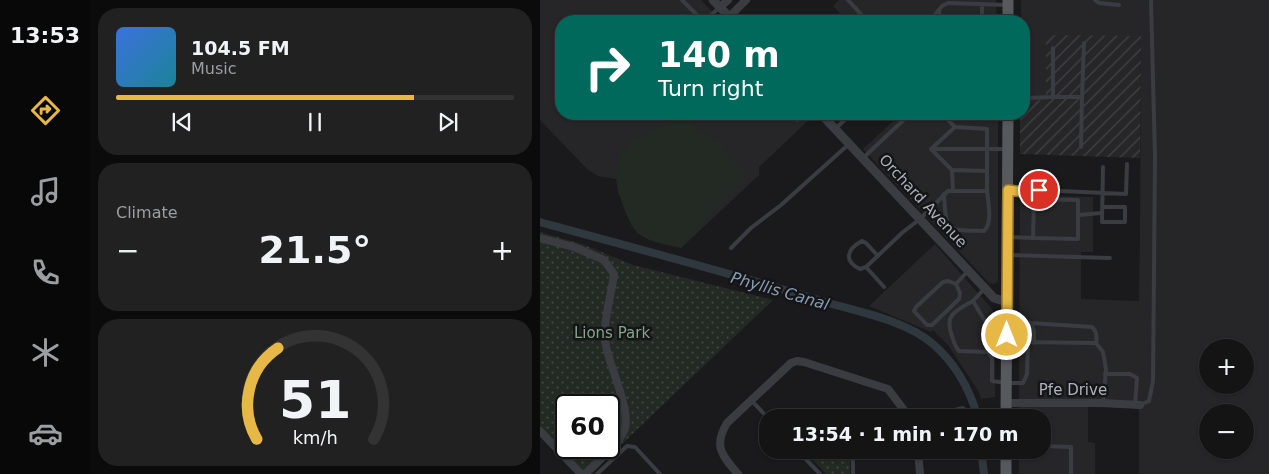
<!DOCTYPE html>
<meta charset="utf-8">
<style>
body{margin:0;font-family:"DejaVu Sans",sans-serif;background:#212122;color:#f1f3f6;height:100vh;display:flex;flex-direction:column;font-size:19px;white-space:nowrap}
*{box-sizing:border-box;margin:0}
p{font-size:16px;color:#9d9ea0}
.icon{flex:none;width:28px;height:28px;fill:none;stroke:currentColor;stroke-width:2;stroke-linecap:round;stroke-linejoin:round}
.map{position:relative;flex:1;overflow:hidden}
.drawer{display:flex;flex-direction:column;gap:8px;padding:8px;background:#0b0b0c;width:450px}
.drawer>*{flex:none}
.top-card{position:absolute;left:15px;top:15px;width:475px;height:105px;border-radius:20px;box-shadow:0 1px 4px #0004,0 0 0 1px #333334;background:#00695c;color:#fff;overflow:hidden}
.fabs{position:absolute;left:659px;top:339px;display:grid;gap:10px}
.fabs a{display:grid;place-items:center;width:55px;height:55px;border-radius:50%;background:#141415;box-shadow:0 1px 4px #0004,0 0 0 1px #333334;font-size:25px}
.speed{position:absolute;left:15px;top:394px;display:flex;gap:10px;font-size:25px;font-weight:700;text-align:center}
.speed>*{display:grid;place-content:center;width:65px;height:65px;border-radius:50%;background:#141415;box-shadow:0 1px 4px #0004,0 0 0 1px #333334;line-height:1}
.speed .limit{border:2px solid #111;border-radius:8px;background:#fff;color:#111}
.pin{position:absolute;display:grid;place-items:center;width:42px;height:42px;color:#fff;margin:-21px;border:2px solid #fff;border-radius:50%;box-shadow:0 1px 5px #0007}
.me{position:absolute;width:55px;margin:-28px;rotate:0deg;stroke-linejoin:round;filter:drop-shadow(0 0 4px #0008)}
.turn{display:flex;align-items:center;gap:18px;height:105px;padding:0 20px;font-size:22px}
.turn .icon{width:65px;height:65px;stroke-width:2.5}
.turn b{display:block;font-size:35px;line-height:42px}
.big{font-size:38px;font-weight:600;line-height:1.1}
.drawer .widget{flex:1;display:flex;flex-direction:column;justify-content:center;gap:8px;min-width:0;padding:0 18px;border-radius:20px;background:#212122}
.drawer .dial{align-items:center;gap:0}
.dial svg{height:130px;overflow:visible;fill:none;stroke:#333334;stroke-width:7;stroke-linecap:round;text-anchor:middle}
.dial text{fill:#f1f3f6;stroke:none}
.song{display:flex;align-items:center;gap:15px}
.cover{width:60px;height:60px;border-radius:8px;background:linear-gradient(135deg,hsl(220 70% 55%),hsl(190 70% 35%))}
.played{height:5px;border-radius:2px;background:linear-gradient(90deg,#e7b846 75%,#333334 75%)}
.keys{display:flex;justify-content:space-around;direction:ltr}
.heat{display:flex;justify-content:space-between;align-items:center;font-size:28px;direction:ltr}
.trip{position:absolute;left:219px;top:409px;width:292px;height:50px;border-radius:20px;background:#141415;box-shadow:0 1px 4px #0004,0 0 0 1px #333334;font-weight:600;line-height:50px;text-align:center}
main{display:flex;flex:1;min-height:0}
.tabs{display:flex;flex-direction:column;width:90px;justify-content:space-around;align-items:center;background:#080808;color:#9d9ea0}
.tabs .icon{width:35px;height:35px}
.tabs .current{color:#e7b846}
.tabs b{font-size:22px;color:#f1f3f6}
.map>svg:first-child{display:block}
.built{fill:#262629;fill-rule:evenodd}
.industrial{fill:url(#industrial-furrows)}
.grass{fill:url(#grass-dots);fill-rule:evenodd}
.garden{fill:#222a23}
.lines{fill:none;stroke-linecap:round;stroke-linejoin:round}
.canal{stroke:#30383f;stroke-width:8}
.service{stroke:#3b3c41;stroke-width:4}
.minor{stroke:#3b3c41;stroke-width:8}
.tertiary{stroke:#3b3c41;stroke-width:9}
.primary{stroke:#57595f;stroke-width:11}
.route-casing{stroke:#96782e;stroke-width:12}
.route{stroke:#e7b846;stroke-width:9}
.labels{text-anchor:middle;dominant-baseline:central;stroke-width:5;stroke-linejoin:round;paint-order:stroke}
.street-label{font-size:15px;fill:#adb1bb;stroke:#151517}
.park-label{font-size:15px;fill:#86a489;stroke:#151517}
.water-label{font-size:16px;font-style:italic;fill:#879cb3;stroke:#151517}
</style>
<main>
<nav class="tabs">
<b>13:53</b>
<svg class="icon current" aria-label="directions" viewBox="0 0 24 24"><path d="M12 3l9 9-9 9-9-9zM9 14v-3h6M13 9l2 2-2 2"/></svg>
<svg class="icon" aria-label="music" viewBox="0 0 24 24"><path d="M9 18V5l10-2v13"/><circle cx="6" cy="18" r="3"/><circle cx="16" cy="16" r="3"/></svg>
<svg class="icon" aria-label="phone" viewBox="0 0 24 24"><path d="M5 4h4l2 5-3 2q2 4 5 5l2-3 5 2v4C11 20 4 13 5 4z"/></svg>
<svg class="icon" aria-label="climate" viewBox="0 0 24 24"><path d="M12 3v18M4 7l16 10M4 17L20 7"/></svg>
<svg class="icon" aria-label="car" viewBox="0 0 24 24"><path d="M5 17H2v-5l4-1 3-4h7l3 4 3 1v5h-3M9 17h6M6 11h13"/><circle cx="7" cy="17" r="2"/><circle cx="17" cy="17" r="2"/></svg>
</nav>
<section class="drawer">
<div class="widget">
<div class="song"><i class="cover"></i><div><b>104.5 FM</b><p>Music</p></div></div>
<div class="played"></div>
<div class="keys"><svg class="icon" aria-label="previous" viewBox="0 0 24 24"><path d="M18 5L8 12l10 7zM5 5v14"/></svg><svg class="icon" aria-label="pause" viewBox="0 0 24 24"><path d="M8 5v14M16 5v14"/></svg><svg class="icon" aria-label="next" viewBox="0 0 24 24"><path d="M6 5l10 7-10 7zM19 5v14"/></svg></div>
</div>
<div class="widget"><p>Climate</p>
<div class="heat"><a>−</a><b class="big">21.5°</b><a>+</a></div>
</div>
<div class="widget dial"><svg viewBox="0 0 100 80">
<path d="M14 69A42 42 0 1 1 86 69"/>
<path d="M14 69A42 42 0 0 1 27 13" stroke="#e7b846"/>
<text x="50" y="56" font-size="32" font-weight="700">51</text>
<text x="50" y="72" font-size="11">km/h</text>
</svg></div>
</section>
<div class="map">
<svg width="729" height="474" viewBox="0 0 729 474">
<defs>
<pattern id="industrial-furrows" width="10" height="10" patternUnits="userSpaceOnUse" patternTransform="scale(1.25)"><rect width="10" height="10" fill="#262629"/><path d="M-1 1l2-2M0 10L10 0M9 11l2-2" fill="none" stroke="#434346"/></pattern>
<pattern id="grass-dots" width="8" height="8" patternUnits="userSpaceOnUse" patternTransform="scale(1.25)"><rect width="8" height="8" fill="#222a23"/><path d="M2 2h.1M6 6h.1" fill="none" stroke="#3f4641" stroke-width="1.8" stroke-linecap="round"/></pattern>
</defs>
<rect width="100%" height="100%" fill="#1a1a1c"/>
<path class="built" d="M0,0H161L181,21H21V114H270L273,116L219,167V175L141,248L108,239L97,232L90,222L78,192L76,179L58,176L48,170L0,120Z
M299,0H456L457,21H307L293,6Z
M481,0H729V474H599V408L548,407V442L555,443V474H479V450H502V418L479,417L480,195L553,197V252H541V299L599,301L600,231L601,36L506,101H484V21H481ZM668,348H705V385H668ZM668,412H705V450H668Z
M361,114H458V281L456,283L453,284L449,283L323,149Z
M395,244L452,309L455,316V397L441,399L439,392L408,345L393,330L391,332L329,306Z"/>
<path class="industrial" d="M506,35L601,36L600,158L480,154V114H484V101L506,100Z"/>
<path class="grass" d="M0,232L42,244L93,265L233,300L84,442L46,474L0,431ZM26,405H69V448H26Z
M264,450H306L310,459V474H286Z"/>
<path class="garden" d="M141,114L160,133L175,139L205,173L204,179L157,227L160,230L141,248C127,244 109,243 98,233C92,228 89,220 86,213C77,192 70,163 89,144C104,129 125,130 141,114Z"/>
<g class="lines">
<path class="canal" d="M0,222C95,248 190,273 285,302C319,312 365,320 393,344C415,363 430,390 438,418
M441,450L444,474"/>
<path class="service" d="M142,0L163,21
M308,0L327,21
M555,0L559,3L579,5
M399,11L400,21
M164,21L180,7
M390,21L402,6L408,3L467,5
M442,21V4
M513,97H542L544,43
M484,98L513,97V48
M250,114L257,120L267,114
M402,114L415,127
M424,114L431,115L439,114
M404,115L420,114
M415,127L447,129V149H391Z
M295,129L311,114
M541,147L542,97
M391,149L412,170L447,171
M323,158L370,114
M563,167L562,222H585V207H563
M412,170L413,191
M491,193L499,190L586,194L587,164
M404,194C406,233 407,230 444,231C453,223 448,202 447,191
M539,215L561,213
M468,237L493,238L494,199L491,193L470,191
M493,238L538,239V200L494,199
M191,248L211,228L241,205L309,144
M468,255L570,258
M326,267L320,269C303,261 307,249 322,241L326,243L338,256
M416,284L408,281L403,282L376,307L374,311L387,325H392L419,299L420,293L416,284L427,272
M344,287L326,267L363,232L380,219L408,191H447V149H467
M445,288L433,301L448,326L466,327
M433,301C415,311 404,315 412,336C414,342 415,347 419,351L448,352
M469,320L491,323L494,331V343
M448,326V352L452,358V381L467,383H483L487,374L488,343
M469,342L556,343C557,337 557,331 552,327L491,323
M556,343L563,352L566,369L563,403
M565,374H590L597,378L595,405
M211,400L228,418
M600,405L609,401L613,381L615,157L611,0
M502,446L531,447V474
M257,450L280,474
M310,450L313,462V474
M57,474L87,446L95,447L120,474"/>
<path class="minor" d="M180,7L188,0
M189,17L206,0
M0,238L34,247L64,260L74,274C71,298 62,322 66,346C70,367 90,409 85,428C82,440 55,465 45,474
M467,403H563L600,405
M392,418L422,410
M0,431L41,474
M378,450L380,474
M198,474C182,456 173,446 187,423L251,363L257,361L264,362L348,389L370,418"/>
<path class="tertiary" d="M173,0L193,21
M281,114L454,298L467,302"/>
<path class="primary" d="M468,21V0
M466,418L468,114
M466,474V450"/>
</g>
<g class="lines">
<defs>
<path id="route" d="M467,335L468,190L491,193L499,190"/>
</defs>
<use href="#route" class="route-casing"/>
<use href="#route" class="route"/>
</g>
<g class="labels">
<g class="street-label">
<text transform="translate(383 201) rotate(47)">Orchard Avenue</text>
<text x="533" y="390">Pfe Drive</text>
</g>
<g class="park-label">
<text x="72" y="333">Lions Park</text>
</g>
<g class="water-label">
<text transform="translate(240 291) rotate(16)">Phyllis Canal</text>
</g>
</g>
</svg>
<div class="fabs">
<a>+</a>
<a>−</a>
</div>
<div class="speed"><div class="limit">60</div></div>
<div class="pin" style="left:499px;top:190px;background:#d93025"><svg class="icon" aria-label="arrive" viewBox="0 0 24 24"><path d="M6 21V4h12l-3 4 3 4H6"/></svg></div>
<svg class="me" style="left:467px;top:335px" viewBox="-20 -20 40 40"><circle r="17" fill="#e7b846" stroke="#fff" stroke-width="3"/><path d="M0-11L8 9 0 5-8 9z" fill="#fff"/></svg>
<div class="trip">13:54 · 1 min · 170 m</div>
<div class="top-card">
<div class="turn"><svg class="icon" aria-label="right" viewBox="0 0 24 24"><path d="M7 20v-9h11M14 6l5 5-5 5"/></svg><div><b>140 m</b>Turn right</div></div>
</div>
</div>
</main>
